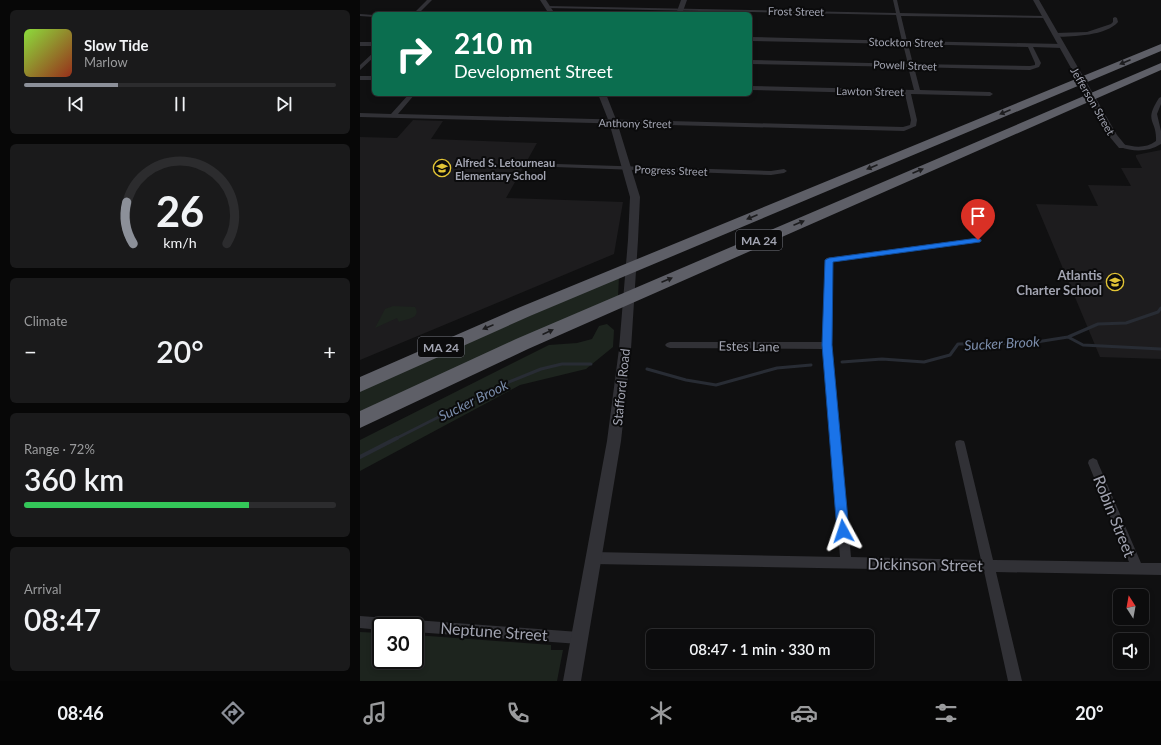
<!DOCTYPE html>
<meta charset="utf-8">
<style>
body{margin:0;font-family:Lato,sans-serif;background:#1a1a1b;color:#f1f3f6;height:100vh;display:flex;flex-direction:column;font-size:15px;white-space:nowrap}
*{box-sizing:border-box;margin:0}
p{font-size:13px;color:#9a9b9d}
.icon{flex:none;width:22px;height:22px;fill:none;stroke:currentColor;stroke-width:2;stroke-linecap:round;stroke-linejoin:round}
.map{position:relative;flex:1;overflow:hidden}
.side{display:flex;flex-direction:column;gap:10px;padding:10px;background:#070707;width:360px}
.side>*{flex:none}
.banner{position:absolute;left:12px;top:12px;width:380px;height:84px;border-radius:6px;box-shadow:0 2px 6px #0003,0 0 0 1px #2c2c2e;background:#0b6e4f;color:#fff;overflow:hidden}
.needle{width:26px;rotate:349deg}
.tools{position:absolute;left:753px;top:589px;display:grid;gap:8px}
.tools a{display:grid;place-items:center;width:36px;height:36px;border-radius:6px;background:#0c0c0d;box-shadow:0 2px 6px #0003,0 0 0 1px #2c2c2e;font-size:20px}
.speed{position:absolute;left:12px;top:617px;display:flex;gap:8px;font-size:20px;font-weight:700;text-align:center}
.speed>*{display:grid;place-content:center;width:52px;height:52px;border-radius:50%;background:#0c0c0d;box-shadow:0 2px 6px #0003,0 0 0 1px #2c2c2e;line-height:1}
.speed .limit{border:2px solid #111;border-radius:6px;background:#fff;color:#111}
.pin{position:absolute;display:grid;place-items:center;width:34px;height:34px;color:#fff;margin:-41px -17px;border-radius:50% 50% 50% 0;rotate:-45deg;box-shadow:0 0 4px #0007}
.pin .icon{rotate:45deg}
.me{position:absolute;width:44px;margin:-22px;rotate:355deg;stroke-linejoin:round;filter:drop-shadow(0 0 3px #0008)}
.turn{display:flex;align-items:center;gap:14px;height:84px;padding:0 16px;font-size:18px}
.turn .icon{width:52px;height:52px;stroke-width:2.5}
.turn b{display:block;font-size:28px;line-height:34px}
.big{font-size:30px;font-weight:600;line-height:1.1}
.side .widget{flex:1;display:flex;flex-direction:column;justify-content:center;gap:6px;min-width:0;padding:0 14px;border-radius:6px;background:#1a1a1b}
.side .dial{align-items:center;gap:0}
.dial svg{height:104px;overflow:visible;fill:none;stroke:#2c2c2e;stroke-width:7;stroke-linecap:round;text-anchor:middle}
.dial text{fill:#f1f3f6;stroke:none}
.song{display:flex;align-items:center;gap:12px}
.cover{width:48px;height:48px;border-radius:6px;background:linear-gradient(135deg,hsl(90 70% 55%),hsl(10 70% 35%))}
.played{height:4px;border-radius:2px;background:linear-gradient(90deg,#8c9099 30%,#2c2c2e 30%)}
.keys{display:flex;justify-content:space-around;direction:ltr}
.heat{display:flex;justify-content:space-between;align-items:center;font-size:22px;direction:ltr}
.charge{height:6px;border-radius:3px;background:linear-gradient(90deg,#34c759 72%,#2c2c2e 0)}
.trip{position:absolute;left:286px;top:629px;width:228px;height:40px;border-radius:6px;background:#0c0c0d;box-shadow:0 2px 6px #0003,0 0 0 1px #2c2c2e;font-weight:600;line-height:40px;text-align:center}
.tab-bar{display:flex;height:64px;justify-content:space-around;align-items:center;background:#050505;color:#9a9b9d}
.tab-bar .icon{width:28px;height:28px}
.tab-bar .current{color:#8c9099}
.tab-bar b{font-size:18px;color:#f1f3f6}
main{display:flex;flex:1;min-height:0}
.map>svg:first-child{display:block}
.built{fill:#1d1c1e}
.green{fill:#1d241e}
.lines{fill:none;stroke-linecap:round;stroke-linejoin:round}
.stream-far1{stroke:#282c34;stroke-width:3}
.stream{stroke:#282c34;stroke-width:4}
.minor{fill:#313136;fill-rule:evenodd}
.tertiary{fill:#313136;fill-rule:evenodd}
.motorway{fill:#5e5f67;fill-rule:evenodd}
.oneway{fill:#1c1c1e}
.route{fill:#1a73e8;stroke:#114b97}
.labels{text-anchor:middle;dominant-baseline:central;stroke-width:4;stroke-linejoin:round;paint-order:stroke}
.far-street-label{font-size:11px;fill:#a2a4b1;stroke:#0b0b0c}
.far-poi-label{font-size:11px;font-weight:bold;fill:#a2a4b1;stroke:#0b0b0c;text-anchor:start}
.shield{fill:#0b0b0c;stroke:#757680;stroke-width:1}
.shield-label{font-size:12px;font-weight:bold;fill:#a2a4b1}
.poi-label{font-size:13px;font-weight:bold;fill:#a2a4b1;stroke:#0b0b0c;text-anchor:end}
.street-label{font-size:13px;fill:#a2a4b1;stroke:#0b0b0c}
.water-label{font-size:14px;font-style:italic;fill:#7b8dab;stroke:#0b0b0c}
.near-street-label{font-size:16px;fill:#a2a4b1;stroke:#0b0b0c}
</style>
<main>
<section class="side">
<div class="widget">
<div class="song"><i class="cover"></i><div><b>Slow Tide</b><p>Marlow</p></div></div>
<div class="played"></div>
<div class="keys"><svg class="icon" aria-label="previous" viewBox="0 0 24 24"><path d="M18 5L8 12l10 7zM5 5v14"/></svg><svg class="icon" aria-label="pause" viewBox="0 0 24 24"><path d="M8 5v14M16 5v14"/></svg><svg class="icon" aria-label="next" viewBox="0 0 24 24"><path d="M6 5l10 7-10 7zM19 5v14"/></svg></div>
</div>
<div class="widget dial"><svg viewBox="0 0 100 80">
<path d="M14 69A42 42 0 1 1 86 69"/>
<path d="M14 69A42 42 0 0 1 9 37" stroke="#8c9099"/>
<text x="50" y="56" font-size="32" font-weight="700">26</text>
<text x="50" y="72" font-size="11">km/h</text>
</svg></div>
<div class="widget"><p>Climate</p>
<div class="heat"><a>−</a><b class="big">20°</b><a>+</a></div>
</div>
<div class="widget"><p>Range · 72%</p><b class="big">360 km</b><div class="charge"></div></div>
<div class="widget"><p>Arrival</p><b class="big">08:47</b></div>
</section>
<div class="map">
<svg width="801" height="681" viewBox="0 0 801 681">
<rect width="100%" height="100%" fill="#101011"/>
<path class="built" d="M53,120L83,121L71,139L177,143L146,198L263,202L254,254L0,360V137L37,138Z
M801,150V359L740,357L676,204L738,206L728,185L771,186L761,168H782L776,157V155Z"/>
<path class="green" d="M259,277L258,297L0,414V390Z
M33,306L55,307C62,319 45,319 39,322L37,318L15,328L25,309Z
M247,324L254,330L253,347L226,369L160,385L0,471V440L189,345L217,343L232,339L239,326Z
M0,632L21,633V660H55V635L191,645V650H203L197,681H0Z"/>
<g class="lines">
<path class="stream-far1" d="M708,337L723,345L801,349
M482,362L522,359L564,362L590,355L598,344L670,343L708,337L738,324L766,323L798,312L801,308
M287,369L326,380L356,385L417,368L451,365
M35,439L144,384L181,369L202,364H231"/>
<path class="stream" d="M0,457L37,438"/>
<path class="minor" d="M67,0H72L58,14H53Z
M533,0H537L540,13L686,16L688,17L686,18L541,16L547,41L702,44L705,46L702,48L673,47L681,63L679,67L670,70L554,67L560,90L630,92L633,94L630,96L551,94L557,120L556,126L544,131L0,117V113L31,114L49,94H55L38,114L543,127L550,125L551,120L545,94L390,90V86L554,90L548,67L390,64V60L548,64L543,44L390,41V37L542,41L536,15L187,8L185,7L187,6L536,13ZM548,44L668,47L675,63V65L670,66L553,64Z
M0,14L14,15V17L0,16Z
M755,17L757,18L758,22C746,36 714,36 696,37L693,35L696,33L727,32L751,24L753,22V18Z
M0,42H14V46H0Z
M14,52V57L0,70V65Z
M0,76H14V80H0Z
M801,97V104L797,114L801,131V144C788,152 774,152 760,147L759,146L762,144C774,147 785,149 796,141C797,119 783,123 799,98Z
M197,164L411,171L424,169L427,171L424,173L411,175L195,167L194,166Z
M618,238L622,240L621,242L473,262L472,345L491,557L621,560L595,444L596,441L600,440L604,441L605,444L633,560L769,562L728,463L729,460L733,458L737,460L738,463L781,563H801V575L636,572L662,681H648L624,571L233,564L229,562L227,558L229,554L233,552L480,557L463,349L310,348L307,347L305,345L307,343L310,342H463L466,258Z
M0,616L219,632L224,633L225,638L224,643L219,644L55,632V626H21V630L0,628Z"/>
<path class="tertiary" d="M180,0H186L195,14H189Z
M321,0H327L322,14H316Z
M673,0H679L757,135L766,146L765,148H759L749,136Z
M238,94H246L257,122L280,197L278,240L271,349L261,441L221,681H203L247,441L259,349L268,240L270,197L249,122Z"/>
<path class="motorway" d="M801,44V51L170,316L0,392V377L158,308Z
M801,63V70L168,349L0,428V411L156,339Z"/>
</g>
<defs><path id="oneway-solid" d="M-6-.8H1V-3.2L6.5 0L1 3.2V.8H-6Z"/></defs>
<g class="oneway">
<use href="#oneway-solid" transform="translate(765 62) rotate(157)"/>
<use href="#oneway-solid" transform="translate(645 112) rotate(157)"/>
<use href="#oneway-solid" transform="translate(512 167) rotate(157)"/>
<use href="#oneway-solid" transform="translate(558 171) rotate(-23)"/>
<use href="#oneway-solid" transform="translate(392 217) rotate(157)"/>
<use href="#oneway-solid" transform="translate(439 223) rotate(-23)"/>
<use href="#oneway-solid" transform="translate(307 280) rotate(-23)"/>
<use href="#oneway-solid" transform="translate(128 327) rotate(157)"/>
<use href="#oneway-solid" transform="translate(188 332) rotate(-24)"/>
</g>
<path class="route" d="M618,238L621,240L620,242L473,262L472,345L489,531L487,535L483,537L479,535L477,531L462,345L465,260L469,258Z"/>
<defs>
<symbol id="school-ring" viewBox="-11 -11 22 22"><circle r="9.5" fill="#0b0b0c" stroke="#e3c536" stroke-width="1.5"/><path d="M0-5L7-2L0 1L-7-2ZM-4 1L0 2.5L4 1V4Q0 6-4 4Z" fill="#e3c536"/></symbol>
</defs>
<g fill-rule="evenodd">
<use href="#school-ring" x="72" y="158" width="20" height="20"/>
<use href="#school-ring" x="745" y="272" width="20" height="20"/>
</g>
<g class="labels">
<g class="far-street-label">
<text transform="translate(436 11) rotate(1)">Frost Street</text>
<text transform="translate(546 42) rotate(1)">Stockton Street</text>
<text transform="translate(545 65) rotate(2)">Powell Street</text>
<text transform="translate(510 91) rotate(1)">Lawton Street</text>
<text transform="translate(733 101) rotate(60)">Jefferson Street</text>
<text transform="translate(275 123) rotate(1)">Anthony Street</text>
<text transform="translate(311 170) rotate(2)">Progress Street</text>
</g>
<g class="far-poi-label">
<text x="95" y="162">Alfred S. Letourneau<tspan x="95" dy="13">Elementary School</tspan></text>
</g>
<g class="shield">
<rect x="376" y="230" width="46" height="20" rx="3"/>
<rect x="58" y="337" width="46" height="20" rx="3"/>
</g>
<g class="shield-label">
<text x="399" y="240">MA 24</text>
<text x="81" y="347">MA 24</text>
</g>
<g class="poi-label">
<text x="742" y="275">Atlantis<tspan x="742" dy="15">Charter School</tspan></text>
</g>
<g class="street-label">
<text transform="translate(389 346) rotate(1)">Estes Lane</text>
<text transform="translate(261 387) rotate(-84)">Stafford Road</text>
</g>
<g class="water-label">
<text transform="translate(642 343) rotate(-3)">Sucker Brook</text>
<text transform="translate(113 400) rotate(-26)">Sucker Brook</text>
</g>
<g class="near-street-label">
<text transform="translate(755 516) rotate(68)">Robin Street</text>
<text transform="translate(565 564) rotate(1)">Dickinson Street</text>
<text transform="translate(134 631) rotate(4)">Neptune Street</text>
</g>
</g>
</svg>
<div class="tools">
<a><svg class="needle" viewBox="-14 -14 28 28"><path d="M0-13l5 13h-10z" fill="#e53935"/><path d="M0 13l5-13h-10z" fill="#9a9b9d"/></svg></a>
<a><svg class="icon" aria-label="sound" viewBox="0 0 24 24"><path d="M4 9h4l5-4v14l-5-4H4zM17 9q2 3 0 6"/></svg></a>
</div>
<div class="speed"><div class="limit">30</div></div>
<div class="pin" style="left:618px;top:240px;background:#d93025"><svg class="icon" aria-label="arrive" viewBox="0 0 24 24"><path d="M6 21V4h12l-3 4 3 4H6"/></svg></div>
<svg class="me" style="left:483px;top:531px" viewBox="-20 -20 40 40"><path d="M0-17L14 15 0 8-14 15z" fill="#1a73e8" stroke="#fff" stroke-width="4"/></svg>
<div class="trip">08:47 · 1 min · 330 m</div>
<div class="banner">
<div class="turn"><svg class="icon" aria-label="right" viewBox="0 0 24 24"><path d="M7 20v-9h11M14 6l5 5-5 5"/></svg><div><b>210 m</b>Development Street</div></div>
</div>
</div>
</main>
<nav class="tab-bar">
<b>08:46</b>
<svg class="icon current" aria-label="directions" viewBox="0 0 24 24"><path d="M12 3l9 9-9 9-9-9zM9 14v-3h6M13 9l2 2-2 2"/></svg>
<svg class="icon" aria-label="music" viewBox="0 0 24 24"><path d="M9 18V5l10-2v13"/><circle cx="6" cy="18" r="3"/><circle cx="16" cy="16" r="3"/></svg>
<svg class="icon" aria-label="phone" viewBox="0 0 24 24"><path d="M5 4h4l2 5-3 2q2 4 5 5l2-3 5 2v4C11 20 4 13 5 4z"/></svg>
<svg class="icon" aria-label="climate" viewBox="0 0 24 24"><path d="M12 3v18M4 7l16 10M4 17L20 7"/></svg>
<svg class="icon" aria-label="car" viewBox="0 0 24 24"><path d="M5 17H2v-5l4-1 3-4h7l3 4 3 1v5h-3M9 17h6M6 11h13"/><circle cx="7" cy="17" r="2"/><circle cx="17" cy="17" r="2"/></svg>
<svg class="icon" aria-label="filters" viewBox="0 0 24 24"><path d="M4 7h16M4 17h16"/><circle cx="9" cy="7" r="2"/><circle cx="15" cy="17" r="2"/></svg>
<b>20°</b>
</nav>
